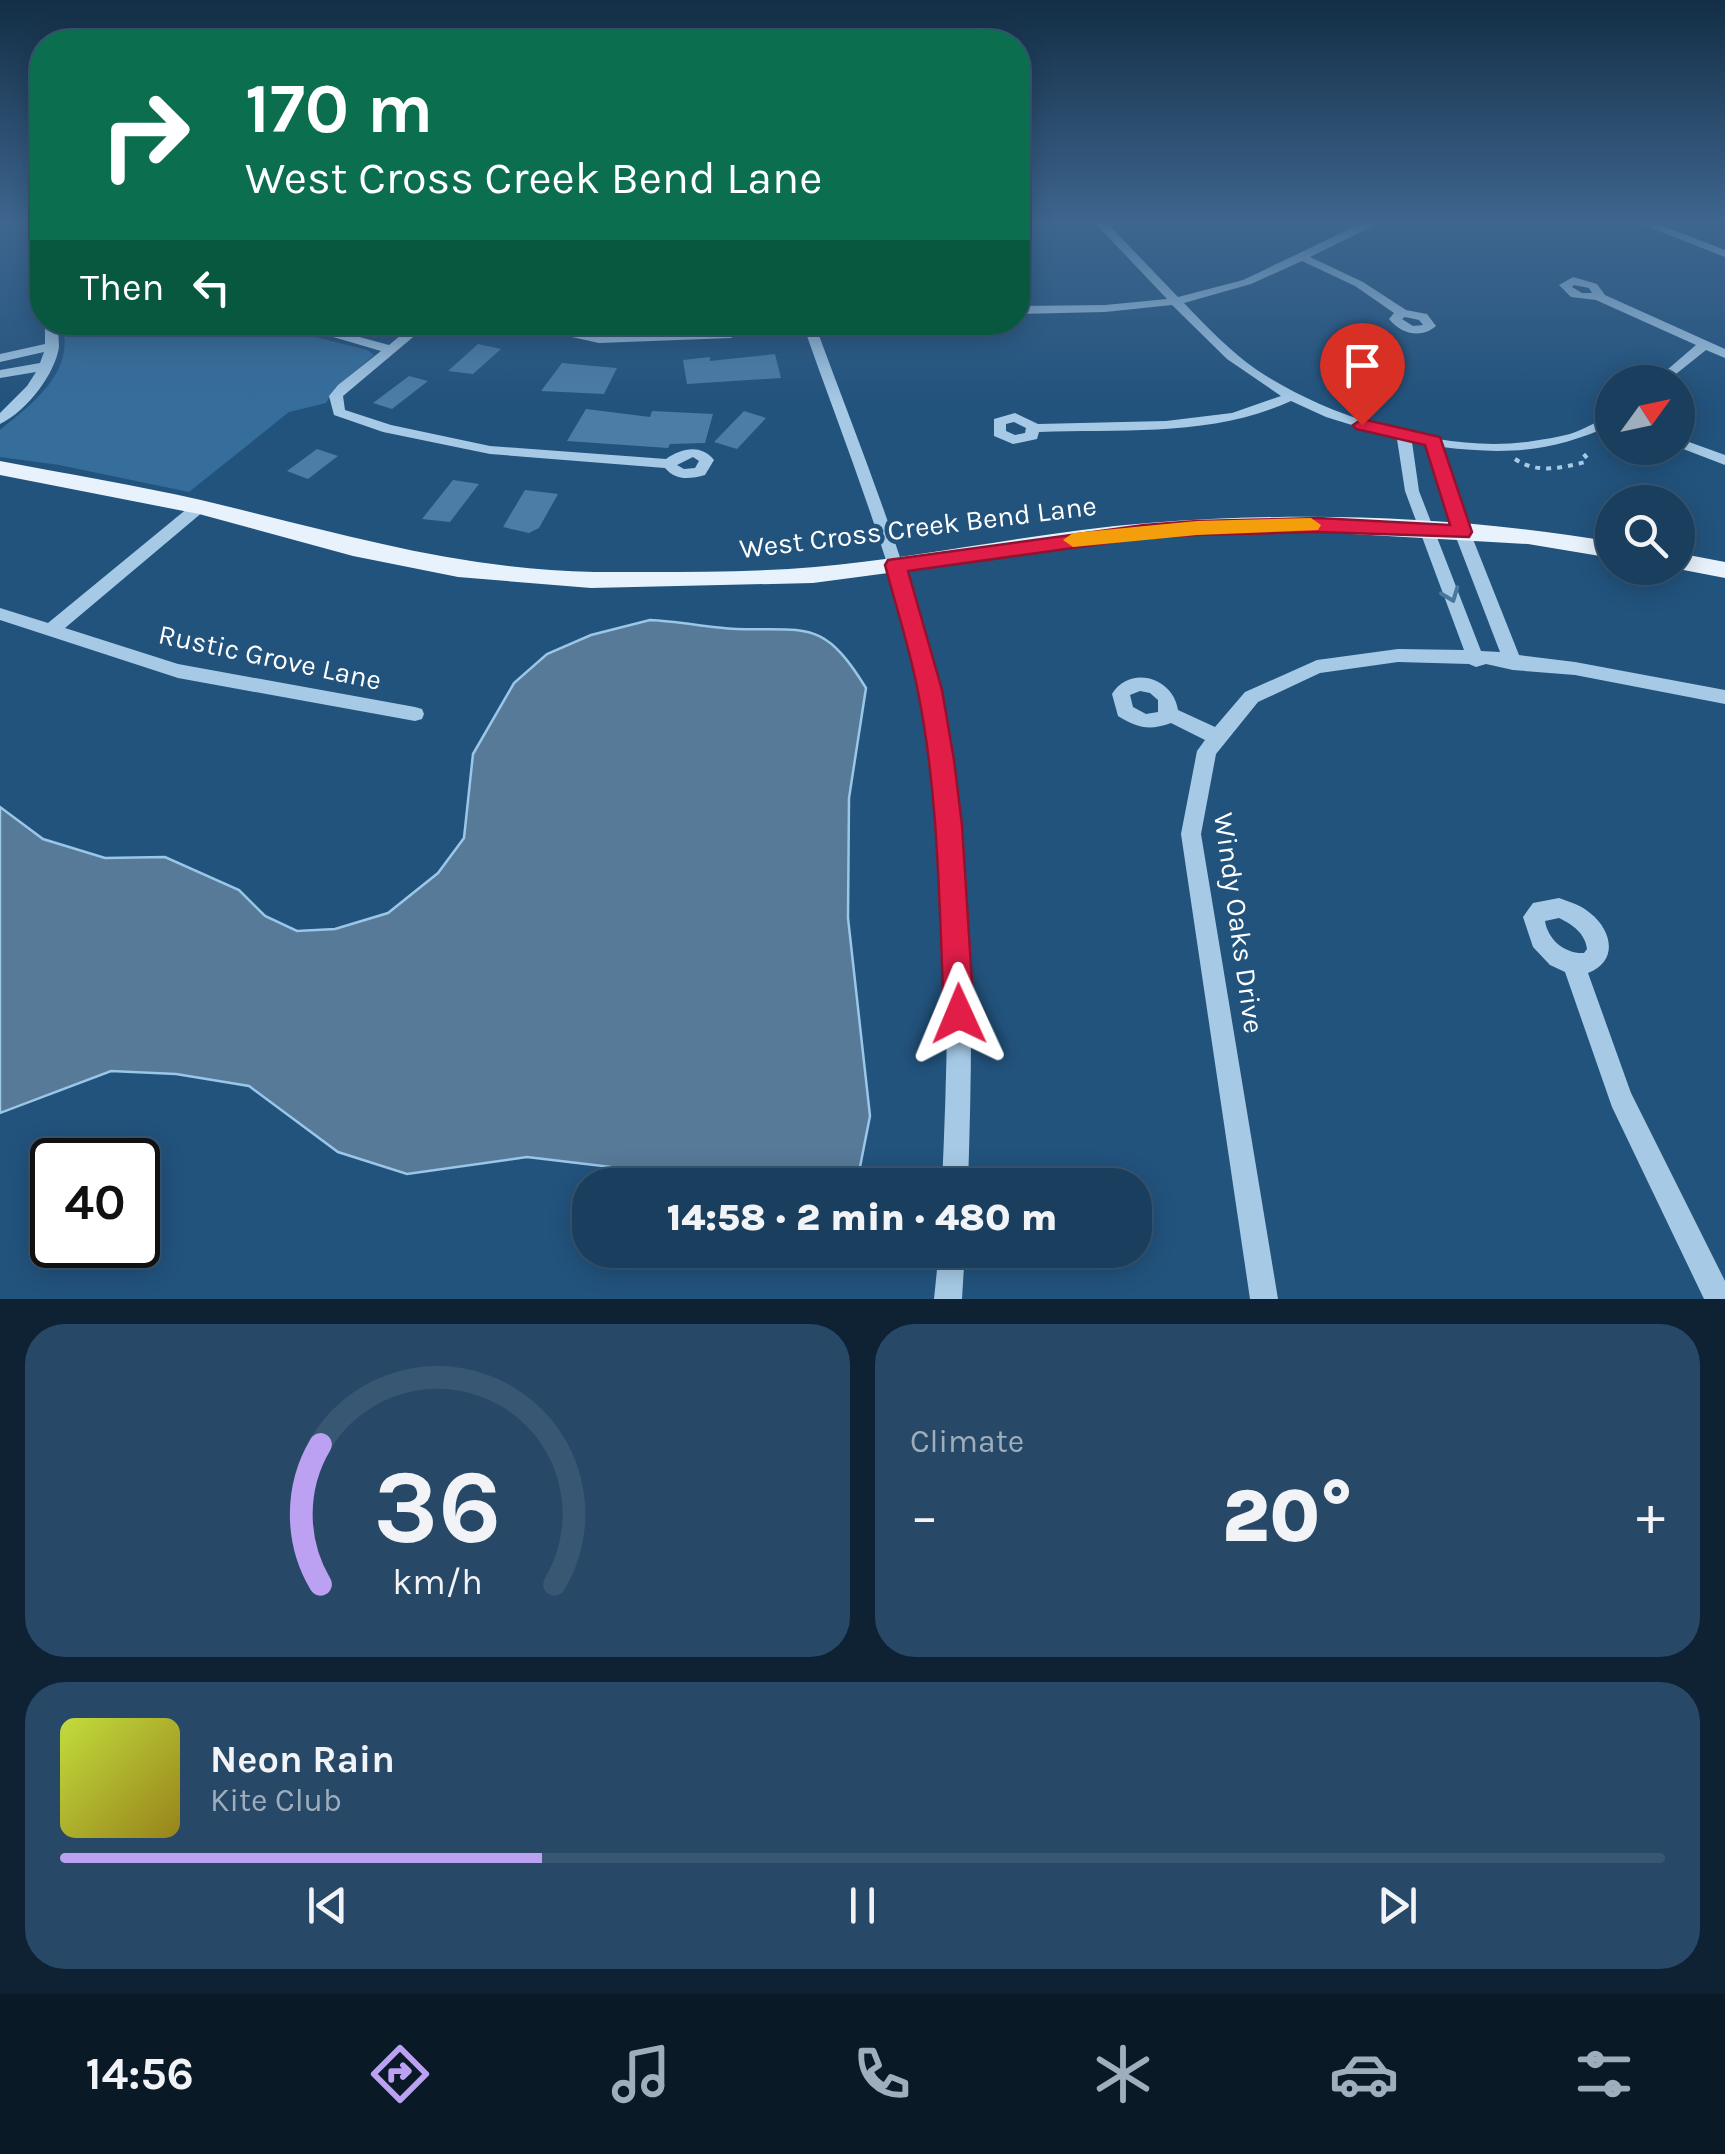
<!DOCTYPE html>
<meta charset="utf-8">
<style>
body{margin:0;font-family:Karla,sans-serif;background:#274967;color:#f1f3f6;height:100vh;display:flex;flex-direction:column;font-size:38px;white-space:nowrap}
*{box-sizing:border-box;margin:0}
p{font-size:32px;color:#9faebc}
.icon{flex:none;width:55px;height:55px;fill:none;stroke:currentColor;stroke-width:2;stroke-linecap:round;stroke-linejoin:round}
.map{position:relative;height:1299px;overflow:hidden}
.sheet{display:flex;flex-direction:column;gap:25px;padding:25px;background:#0e2234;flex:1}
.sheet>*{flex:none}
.hud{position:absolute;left:30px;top:30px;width:1000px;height:305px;border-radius:40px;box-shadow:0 5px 25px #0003,0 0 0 2px #385773;background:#0b6e4f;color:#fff;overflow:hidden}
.needle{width:65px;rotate:57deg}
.fabs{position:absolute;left:1595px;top:365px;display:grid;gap:20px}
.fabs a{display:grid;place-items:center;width:100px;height:100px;border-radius:50%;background:#1a3e5e;box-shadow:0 5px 25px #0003,0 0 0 2px #385773;font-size:50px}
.speed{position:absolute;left:30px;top:1138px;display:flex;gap:20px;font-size:50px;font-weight:700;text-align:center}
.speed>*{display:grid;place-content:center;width:130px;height:130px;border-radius:50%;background:#1a3e5e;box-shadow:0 5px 25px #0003,0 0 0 2px #385773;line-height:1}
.speed .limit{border:5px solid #111;border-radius:15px;background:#fff;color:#111}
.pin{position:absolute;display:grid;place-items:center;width:85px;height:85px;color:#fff;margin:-102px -42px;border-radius:50% 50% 50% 0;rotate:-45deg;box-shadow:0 0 10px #0007}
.pin .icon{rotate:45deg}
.me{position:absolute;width:110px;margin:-55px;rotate:359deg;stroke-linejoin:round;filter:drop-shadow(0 0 8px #0008)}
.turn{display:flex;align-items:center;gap:35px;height:210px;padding:0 50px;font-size:45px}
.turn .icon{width:130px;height:130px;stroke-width:2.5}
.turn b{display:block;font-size:70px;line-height:85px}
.then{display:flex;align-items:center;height:95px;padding:0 50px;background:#0003;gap:20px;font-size:38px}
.big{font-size:75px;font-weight:800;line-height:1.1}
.sheet .widget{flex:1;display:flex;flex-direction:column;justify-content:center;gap:15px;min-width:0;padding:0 35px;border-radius:40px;background:#274967}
.sheet .dial{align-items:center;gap:0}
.dial svg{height:260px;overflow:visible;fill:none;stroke:#385773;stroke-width:7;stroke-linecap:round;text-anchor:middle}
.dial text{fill:#f1f3f6;stroke:none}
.song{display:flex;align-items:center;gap:30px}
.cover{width:120px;height:120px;border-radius:15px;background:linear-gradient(135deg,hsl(70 70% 55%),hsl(50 70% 35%))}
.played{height:10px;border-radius:5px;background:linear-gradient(90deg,#bca0f2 30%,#385773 30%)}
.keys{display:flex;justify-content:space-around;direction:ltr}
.heat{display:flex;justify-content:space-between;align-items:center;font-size:55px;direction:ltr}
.sheet .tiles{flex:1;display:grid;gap:25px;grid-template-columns:1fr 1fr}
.widget:last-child{grid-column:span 2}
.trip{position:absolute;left:572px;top:1168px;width:580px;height:100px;border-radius:40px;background:#1a3e5e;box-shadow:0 5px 25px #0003,0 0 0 2px #385773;font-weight:800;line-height:100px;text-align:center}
.menu{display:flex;height:160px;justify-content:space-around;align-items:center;background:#0a1926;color:#9faebc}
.menu .icon{width:70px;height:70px}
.menu .on{color:#bca0f2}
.menu b{font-size:45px;color:#f1f3f6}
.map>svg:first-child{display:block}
.green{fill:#356d9b}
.water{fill:#567a98;stroke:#9ac6e7;stroke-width:2.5}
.building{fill:#4b7da7}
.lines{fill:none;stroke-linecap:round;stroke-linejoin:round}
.path{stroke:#a6cae6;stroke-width:4;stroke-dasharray:5 6;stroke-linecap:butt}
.minor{fill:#a6cae6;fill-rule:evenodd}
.major{fill:#e7f2fd;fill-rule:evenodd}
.oneway{stroke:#4a779c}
.route{fill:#e11d48;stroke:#92132f;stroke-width:2.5}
.slow{fill:#f59e0b}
.labels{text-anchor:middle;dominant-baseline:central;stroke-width:9;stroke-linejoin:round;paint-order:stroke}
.street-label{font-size:28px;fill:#fff;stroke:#22537d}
</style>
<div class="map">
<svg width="1725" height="1299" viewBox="0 0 1725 1299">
<rect width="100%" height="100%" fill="#22537d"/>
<path class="green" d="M114,323H275L307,335L367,350L374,355L335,388L326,403L289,412L189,492L59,465L0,457V430C28,407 70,377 64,335Z"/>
<path class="water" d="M650,620C679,621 708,628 736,629C807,631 823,618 866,688L849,798L848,918L870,1116L859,1172L842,1185H665L611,1167L527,1157L407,1174L338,1152L249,1086L176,1074L111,1071L0,1113V807L43,839L105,858L165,857L239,890L265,916L297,931L335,929L388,913L438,873L464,838L473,754L514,683L547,654L591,635Z"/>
<path class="building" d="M478,344L501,349L473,374L448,371Z
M775,354L781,378L687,384L683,360L710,357V361Z
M562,363L583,365L617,368L604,394L541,391Z
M409,376L428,381L392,409L373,403Z
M586,409L650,417L652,411L713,414L705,443L670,444L668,448L567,441Z
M744,411L766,418L737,449L714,442Z
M317,449L338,456L308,479L287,471Z
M453,480L479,484L450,522L422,519Z
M525,490L558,494L539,528L529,533L503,527Z"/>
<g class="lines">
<path class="path" d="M1515,459C1537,474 1561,468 1585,462L1587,458L1581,451"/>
<path class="minor" d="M1095,223H1107L1178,297L1243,280L1354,227L1363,223H1379L1310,257L1363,282L1406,310L1427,314L1436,326C1421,339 1401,334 1389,319L1394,313L1355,286L1302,261L1251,284L1184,303C1207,327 1230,351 1257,370C1328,418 1448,455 1533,441C1545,439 1559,437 1570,434C1585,429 1598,420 1612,416V425C1552,452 1507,455 1442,447L1463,514L1519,655L1575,662L1725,690V704L1575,675L1513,670L1486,664L1476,667L1469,664L1398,662L1320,673L1258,702L1216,754L1201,834L1278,1299H1250L1181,834L1197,751L1205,740L1171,723C1149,731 1138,728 1118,716L1112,694C1130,665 1173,677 1178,710L1215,727L1245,692L1317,660L1398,649L1464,650L1405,491L1397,439L1326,417L1291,401C1212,437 1124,429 1039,432L1037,439L1013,444L994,436V419L1015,413L1038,424L1166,421L1232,413L1281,396L1227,359L1172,305L1105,312L1018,314V306L1105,305L1167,299ZM1405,317L1419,320L1423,325L1413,326L1402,319ZM1014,422L1026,428L1025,433L1015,435L1006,431V424ZM1412,442L1427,445L1447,514L1500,652L1481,651L1419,491ZM1140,691L1150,693L1158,700V712L1146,714L1133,707L1130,695Z
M1639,223H1655L1725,250V257Z
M42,253V280L36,277V256Z
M1573,277L1597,284L1605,295L1725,349V358L1706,350L1666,382H1653L1696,345L1596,300L1571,297L1559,285ZM1574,285L1589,288L1592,293H1582L1572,287Z
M45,322H57C58,330 59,341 59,347C55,374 27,411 0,424V413L27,386L36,372L0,378V370L40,363L44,352L0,362V354L45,344Z
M282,322H304L389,345L417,322H431L343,396L345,410L391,425L490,446L666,459C682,448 701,444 714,460L705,475C690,479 676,481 665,468L490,454L383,432L334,415L329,396L338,385L381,351ZM693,457L699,461L695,468L684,469L677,465Z
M503,322H531L599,335L731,330L737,334L731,338L599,343Z
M802,322H814C861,450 914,576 942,710C976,866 973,1027 968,1185H942C949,1028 953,870 925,714C901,579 847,451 802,322Z
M1678,438L1725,455V465L1678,447Z
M199,502L207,507L204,511L65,628L178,664L415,707L422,709L424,714L422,719L415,721L178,678L0,620V608L48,623L194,503Z
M1559,898C1570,902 1581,905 1590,913C1613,931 1618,962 1588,973L1631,1093L1725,1281V1299H1704L1612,1107L1565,972L1550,965L1533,947L1523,917L1533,903ZM1559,918C1573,925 1585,933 1587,949L1584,953C1565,954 1548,940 1545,921Z
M939,1250H965L962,1299H934Z"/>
<path class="major" d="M0,461C67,474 135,485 201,500C332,531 458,570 594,572C667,572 743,573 815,567C926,557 1036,532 1148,523C1301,511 1461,516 1612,542V558L1528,544L1318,532L1224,533L1144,539L813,583L591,588L458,577L353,556L199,514L0,475Z
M1678,553L1725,562V578L1673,568H1678Z"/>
</g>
<defs><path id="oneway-chevron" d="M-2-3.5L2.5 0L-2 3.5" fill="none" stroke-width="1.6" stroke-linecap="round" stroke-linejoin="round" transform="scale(2.5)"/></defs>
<use class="oneway" href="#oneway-chevron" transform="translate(1451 595) rotate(69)"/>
<linearGradient id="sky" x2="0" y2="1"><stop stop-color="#132e45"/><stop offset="0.55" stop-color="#3e668f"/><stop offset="1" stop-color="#3e668f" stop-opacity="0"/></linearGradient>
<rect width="1725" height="405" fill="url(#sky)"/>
<path class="route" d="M1362,419L1440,437L1472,532L1469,537L1318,532L1197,535L1144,538L908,571L942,690L954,760L962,825L974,1014L970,1024L959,1029L948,1024L944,1014C939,906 939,797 918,692C910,649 896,607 885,565L888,560L1144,525L1197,521L1318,518L1450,525L1425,445L1356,429L1353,425Z"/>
<path class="slow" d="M1311,518L1321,525L1318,530L1197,535L1073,547L1063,540L1073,533L1197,521Z"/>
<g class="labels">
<g class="street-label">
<text transform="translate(918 527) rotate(-7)">West Cross Creek Bend Lane</text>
<text transform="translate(270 657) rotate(12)">Rustic Grove Lane</text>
<text transform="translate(1239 923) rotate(82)">Windy Oaks Drive</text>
</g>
</g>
</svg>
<div class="fabs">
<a><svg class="needle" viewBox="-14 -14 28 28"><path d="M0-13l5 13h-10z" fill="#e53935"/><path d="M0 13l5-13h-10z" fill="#9faebc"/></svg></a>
<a><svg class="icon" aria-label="search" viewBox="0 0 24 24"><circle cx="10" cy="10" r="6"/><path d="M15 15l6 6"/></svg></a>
</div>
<div class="speed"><div class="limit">40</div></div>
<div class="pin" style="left:1362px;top:425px;background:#d93025"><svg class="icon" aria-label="arrive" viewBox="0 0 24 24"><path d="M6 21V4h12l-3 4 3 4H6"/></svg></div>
<svg class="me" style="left:959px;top:1014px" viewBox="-20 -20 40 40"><path d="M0-17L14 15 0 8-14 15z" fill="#e11d48" stroke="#fff" stroke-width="4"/></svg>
<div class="trip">14:58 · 2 min · 480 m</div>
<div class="hud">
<div class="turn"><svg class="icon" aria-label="right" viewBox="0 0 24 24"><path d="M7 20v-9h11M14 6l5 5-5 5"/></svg><div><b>170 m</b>West Cross Creek Bend Lane</div></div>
<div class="then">Then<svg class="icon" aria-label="left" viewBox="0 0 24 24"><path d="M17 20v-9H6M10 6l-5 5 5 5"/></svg></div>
</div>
</div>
<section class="sheet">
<div class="tiles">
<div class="widget dial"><svg viewBox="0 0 100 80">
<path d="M14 69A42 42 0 1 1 86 69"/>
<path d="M14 69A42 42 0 0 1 14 26" stroke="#bca0f2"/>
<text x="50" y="56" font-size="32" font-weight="700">36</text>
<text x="50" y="72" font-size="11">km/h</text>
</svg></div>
<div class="widget"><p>Climate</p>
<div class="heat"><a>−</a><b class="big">20°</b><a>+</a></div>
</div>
<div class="widget">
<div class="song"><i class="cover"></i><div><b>Neon Rain</b><p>Kite Club</p></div></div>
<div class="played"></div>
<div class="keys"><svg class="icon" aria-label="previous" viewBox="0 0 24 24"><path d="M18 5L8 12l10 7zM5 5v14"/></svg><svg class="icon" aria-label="pause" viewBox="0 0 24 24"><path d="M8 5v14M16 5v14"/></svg><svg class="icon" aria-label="next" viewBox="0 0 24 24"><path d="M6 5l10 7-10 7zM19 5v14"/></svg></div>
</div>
</div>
</section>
<nav class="menu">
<b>14:56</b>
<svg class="icon on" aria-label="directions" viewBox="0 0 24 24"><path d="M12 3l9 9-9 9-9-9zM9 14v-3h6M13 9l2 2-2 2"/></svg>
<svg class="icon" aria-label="music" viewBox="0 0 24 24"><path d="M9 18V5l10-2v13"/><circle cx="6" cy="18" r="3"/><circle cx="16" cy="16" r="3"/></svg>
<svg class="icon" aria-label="phone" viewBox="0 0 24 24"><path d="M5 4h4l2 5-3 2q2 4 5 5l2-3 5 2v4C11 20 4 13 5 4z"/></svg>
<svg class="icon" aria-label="climate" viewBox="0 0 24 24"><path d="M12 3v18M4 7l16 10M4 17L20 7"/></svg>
<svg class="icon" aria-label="car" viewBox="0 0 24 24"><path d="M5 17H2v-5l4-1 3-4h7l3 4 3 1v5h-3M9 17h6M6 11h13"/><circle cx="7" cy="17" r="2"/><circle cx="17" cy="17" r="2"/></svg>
<svg class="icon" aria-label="filters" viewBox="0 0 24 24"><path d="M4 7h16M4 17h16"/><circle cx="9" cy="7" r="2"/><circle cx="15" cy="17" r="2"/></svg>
</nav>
